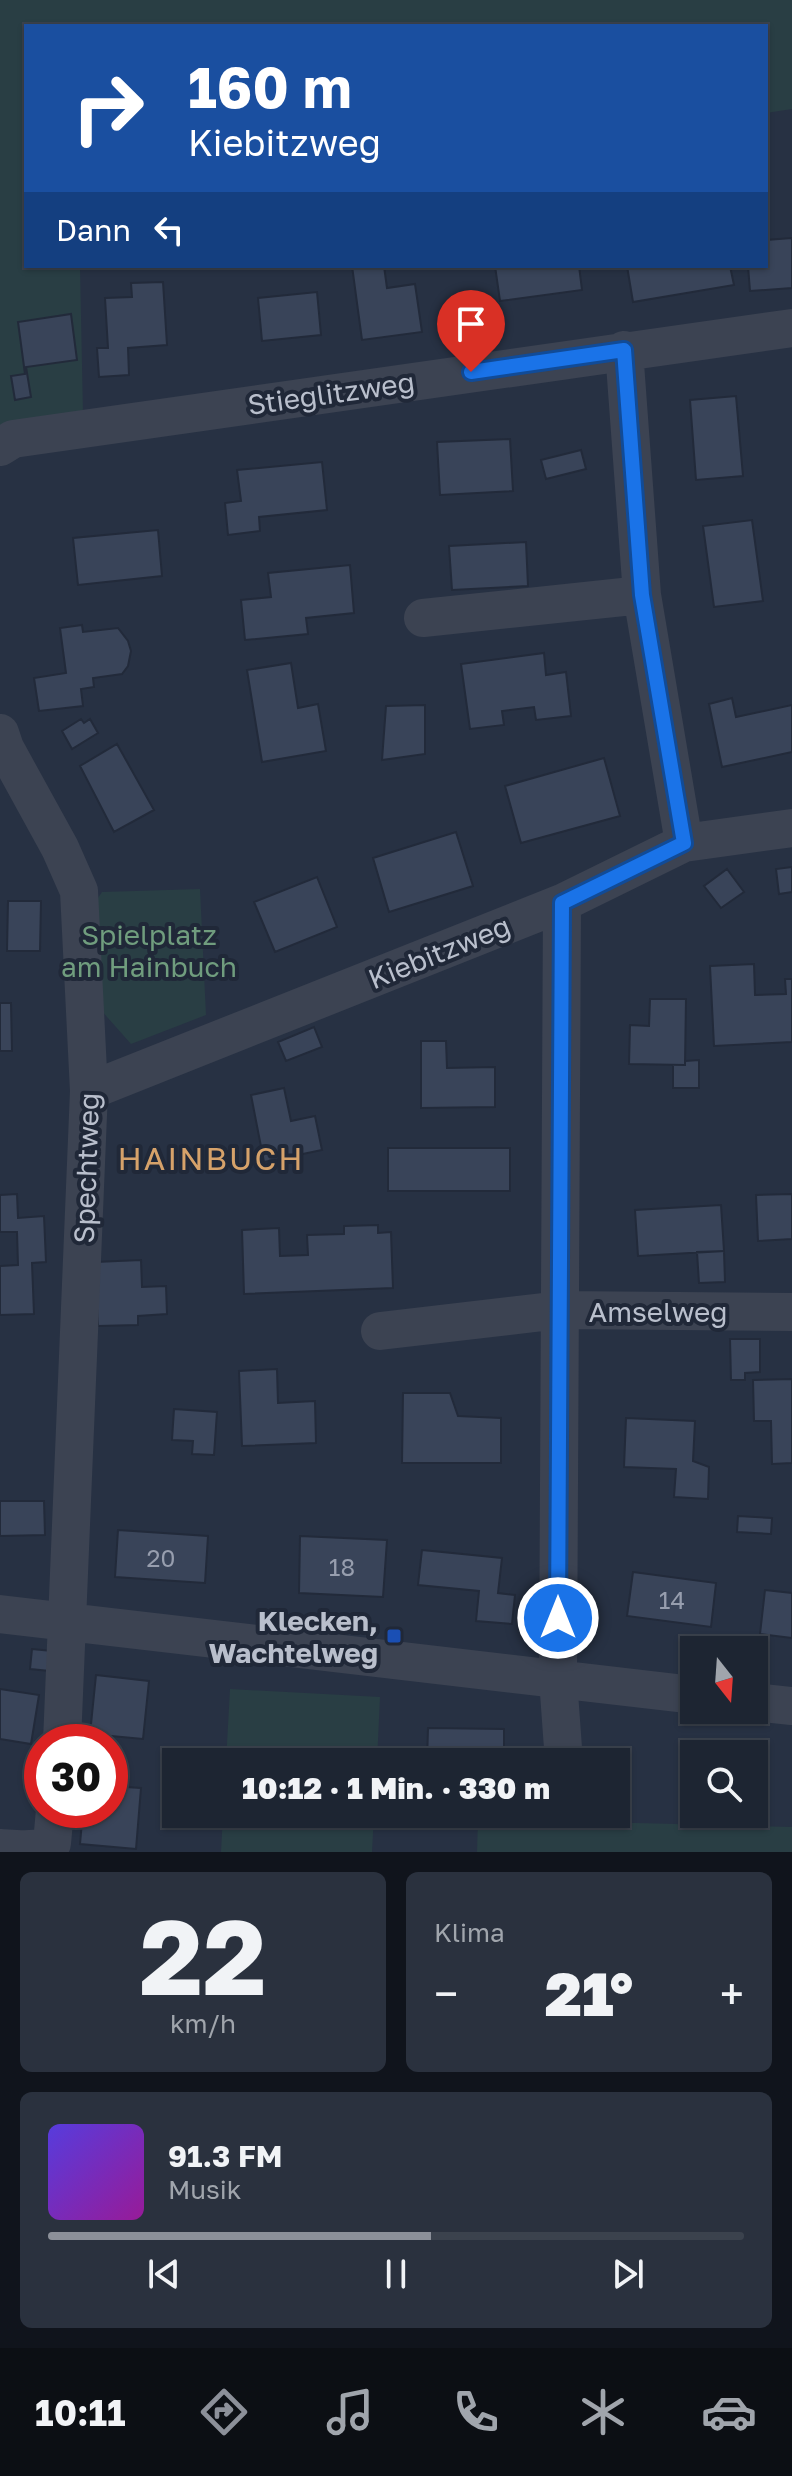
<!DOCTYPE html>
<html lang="de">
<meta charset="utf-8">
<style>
body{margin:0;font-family:"Golos Text",sans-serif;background:#2a313e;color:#f1f3f6;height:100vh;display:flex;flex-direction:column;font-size:30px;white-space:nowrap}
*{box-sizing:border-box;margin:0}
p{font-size:26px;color:#a0a5ac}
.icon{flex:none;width:44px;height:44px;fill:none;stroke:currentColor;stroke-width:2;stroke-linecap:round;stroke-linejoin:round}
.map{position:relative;height:1852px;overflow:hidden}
.drawer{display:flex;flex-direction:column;gap:20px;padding:20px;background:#10141c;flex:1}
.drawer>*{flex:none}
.top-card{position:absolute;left:24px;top:24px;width:744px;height:244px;border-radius:0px;box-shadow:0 2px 6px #0004,0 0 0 2px #3b424d;background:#1a4fa0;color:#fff;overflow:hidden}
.needle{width:52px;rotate:163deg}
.fabs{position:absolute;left:680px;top:1636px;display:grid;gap:16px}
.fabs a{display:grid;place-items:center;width:88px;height:88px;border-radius:0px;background:#1d2532;box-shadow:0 2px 6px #0004,0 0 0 2px #3b424d;font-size:40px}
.speed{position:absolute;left:24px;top:1724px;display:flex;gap:16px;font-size:40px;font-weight:700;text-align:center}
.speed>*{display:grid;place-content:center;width:104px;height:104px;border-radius:50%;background:#1d2532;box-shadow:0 2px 6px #0004,0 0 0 2px #3b424d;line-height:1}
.speed .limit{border:12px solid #d22;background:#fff;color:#111}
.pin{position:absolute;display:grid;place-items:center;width:68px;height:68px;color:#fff;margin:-82px -34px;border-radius:50% 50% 50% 0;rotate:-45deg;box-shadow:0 0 8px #0007}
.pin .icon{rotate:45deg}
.me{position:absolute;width:88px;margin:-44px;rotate:0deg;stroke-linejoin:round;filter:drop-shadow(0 0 6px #0008)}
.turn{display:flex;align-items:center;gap:28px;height:168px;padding:0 32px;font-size:36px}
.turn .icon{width:104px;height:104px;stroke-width:2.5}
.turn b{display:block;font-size:56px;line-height:68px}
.then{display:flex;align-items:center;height:76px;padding:0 32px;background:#0003;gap:16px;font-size:30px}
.big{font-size:60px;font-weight:800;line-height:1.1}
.drawer .card{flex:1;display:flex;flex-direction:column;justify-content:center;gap:12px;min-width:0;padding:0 28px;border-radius:12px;background:#2a313e}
.drawer .dial{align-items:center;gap:0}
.dial b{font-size:104px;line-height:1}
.song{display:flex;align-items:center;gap:24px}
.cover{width:96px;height:96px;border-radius:12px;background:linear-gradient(135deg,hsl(250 70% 55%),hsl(300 70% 35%))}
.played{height:8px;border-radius:4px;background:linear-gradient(90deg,#8c9099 55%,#3b424d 55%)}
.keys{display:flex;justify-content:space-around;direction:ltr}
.heat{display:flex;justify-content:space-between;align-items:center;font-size:44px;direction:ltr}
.drawer .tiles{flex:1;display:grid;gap:20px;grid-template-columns:1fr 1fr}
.card:last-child{grid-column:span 2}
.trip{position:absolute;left:162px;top:1748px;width:468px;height:80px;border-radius:0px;background:#1d2532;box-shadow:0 2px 6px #0004,0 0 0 2px #3b424d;font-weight:800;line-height:80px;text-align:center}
.tabs{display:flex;height:128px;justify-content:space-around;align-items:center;background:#0c0f14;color:#a0a5ac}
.tabs .icon{width:56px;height:56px}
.tabs .active{color:#8c9099}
.tabs b{font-size:36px;color:#f1f3f6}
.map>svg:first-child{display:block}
.green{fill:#293e44}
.building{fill:#394459;stroke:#222a3a;stroke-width:2}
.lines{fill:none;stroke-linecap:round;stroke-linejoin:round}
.minor{stroke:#3c4352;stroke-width:38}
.route-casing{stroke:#114b97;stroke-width:20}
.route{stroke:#1a73e8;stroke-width:14}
.transit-dot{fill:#1a4fb4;stroke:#202838;stroke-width:3}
.labels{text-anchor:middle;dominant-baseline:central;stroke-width:8;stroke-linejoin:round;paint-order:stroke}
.number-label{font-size:24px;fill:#979eae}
.street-label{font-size:28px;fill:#b9bfcc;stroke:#202838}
.park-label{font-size:28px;fill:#709d7e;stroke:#202838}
.poi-label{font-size:28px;font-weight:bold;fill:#b9bfcc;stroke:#202838;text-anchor:end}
.quarter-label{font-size:32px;letter-spacing:2px;fill:#d6a26a;stroke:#202838}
</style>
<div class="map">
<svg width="792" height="1852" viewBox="0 0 792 1852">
<rect width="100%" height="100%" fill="#273143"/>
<path class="green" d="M0,0H792V109L766,113V26H26V266H80L83,413L0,429Z
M200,889L206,1015L131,1044L100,1009L89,911L102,892Z
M230,1689L380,1697L377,1762H226Z
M223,1814H374L372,1852H221Z
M478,1819L792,1827V1852H477Z"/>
<path class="building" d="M792,238V288L750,291L748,266H766V240Z
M352,266H384L387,288L415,284L422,332L362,340Z
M495,266H579L582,290L500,301Z
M627,266H730L734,285L633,302Z
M163,282L167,345L128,348L129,375L99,377L97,348H108L105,298L132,297L131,283Z
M317,292L321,335L262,341L258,298Z
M71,314L77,360L26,367L31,397L15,400L11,376L25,374L18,322Z
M736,396L743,476L696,480L690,400Z
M510,439L513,491L440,495L437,442Z
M581,450L586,469L546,479L541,460Z
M322,462L327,510L259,517L260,531L228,535L225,503L241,501L237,470Z
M752,520L763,601L714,607L703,526Z
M158,530L162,576L78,585L73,538Z
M526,542L528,586L452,590L449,546Z
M350,565L354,613L306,618L308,634L245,640L241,600L271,597L268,573Z
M82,625L83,632L118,628L128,641L131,651L128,666L122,674L93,678L94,687L81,689L83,706L39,711L34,678L66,673L60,628Z
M544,653L546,675L566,672L571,716L536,720L534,707L502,711L504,725L470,729L461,664Z
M291,663L298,708L318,704L326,751L262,762L247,670Z
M732,698L736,717L792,705V752L722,767L709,704Z
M425,705V754L382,760L386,706Z
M81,719L84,723L90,719L98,733L72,749L62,731Z
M117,744L154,810L114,832L80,766Z
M604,758L620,816L521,843L505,786Z
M456,832L473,886L389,912L373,858Z
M792,867V892L779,894L776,869Z
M727,869L744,892L721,908L704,886Z
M317,877L337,927L275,952L254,902Z
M8,901H41L40,951H7Z
M754,964L755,995L786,994L785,979H792V1042L714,1046L710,966Z
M650,999H686L685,1065L629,1064L630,1025L649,1026Z
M0,1003H11L12,1051H0Z
M314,1027L322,1047L286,1061L278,1042Z
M421,1041H446L447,1068L495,1067V1107L421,1108Z
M699,1060V1088H673V1065H685V1061Z
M284,1088L291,1121L315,1116L322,1150L264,1162L251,1095Z
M388,1148H510V1191H388Z
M17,1194L18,1218L44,1216L46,1262L32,1263L34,1314L0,1315V1266L18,1265L17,1232H0V1195Z
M792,1194V1239L758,1241L756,1195Z
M721,1205L724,1251L638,1256L635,1210Z
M378,1225V1233L391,1232L393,1288L244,1294L242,1230L279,1228L280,1256L308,1255L307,1235L344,1234V1226Z
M724,1251L725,1282L699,1283L697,1252Z
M141,1260L142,1287L166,1286L167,1314L138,1316V1325L98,1326L95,1262Z
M730,1339H760V1372L745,1373V1380H731Z
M277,1369L278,1403L315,1401L316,1443L242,1446L239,1371Z
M792,1379V1463L772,1464L771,1421H754L753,1380Z
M403,1393H450L458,1416L501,1418V1463H402Z
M174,1409L217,1412L214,1455L192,1454L193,1441L172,1440Z
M626,1418L695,1421L693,1461L709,1467L708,1499L674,1497L676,1469L624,1467Z
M0,1501H44L45,1535L0,1536Z
M738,1516L772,1518L771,1534L737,1532Z
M118,1530L208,1536L205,1583L115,1577Z
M300,1536L387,1540L383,1597L299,1593Z
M422,1550L502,1558L498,1593L515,1595L512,1624L476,1621L479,1591L418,1585Z
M633,1572L716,1583L711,1627L627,1616Z
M765,1590L792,1593V1638L760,1634Z
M32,1649L62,1652L60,1672L30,1669Z
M96,1675L149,1681L143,1739L90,1734Z
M0,1689L39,1695L31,1744L0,1739Z
M428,1728L504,1729V1762H427Z
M110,1786L141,1788L136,1849L80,1844L83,1810H110Z"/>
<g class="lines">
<path class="minor" d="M624,350L642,595L684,843
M0,447L13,439L792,328
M423,618L642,595
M0,733L5,748L60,848L79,891L89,1091L62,1742
M562,903L558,1679L564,1762
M89,1091L562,903L684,843L792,828
M380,1331L560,1310L792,1312
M0,1614L694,1695
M754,1702L792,1706
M0,1848C17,1849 37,1852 52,1843L55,1810"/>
</g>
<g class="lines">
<defs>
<path id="route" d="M471,372L624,350L642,595L684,843L562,903L558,1618"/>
</defs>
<use href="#route" class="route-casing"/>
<use href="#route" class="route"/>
</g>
<rect class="transit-dot" x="386" y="1628" width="16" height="16" rx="4"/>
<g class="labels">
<g class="number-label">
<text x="161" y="1557">20</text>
<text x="342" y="1566">18</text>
<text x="672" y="1599">14</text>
</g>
<g class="street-label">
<text transform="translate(331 393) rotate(-8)">Stieglitzweg</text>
<text transform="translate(439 952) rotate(-22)">Kiebitzweg</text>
<text transform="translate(86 1168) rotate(-88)">Spechtweg</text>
<text x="658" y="1311">Amselweg</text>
</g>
<g class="park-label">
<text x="149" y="934">Spielplatz<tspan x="149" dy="32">am Hainbuch</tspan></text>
</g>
<g class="poi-label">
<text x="378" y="1620">Klecken,<tspan x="378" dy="32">Wachtelweg</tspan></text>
</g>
<g class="quarter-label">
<text x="211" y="1158">HAINBUCH</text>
</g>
</g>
</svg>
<div class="fabs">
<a><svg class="needle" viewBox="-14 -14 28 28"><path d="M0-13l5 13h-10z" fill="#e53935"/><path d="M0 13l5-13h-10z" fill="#a0a5ac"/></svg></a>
<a><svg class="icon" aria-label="search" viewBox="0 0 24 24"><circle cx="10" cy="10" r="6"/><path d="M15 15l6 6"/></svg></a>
</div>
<div class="speed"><div class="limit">30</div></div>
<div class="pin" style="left:471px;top:372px;background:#d93025"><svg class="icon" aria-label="arrive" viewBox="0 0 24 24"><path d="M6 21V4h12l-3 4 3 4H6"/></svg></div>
<svg class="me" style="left:558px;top:1618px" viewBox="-20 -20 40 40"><circle r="17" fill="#1a73e8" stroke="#fff" stroke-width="3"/><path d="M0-11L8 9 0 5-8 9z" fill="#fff"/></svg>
<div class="trip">10:12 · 1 Min. · 330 m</div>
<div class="top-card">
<div class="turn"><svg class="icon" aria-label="right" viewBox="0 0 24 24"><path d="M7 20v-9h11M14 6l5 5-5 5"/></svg><div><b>160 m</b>Kiebitzweg</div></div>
<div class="then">Dann<svg class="icon" aria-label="left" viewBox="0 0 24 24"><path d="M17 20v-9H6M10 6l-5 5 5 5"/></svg></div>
</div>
</div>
<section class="drawer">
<div class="tiles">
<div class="card dial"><b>22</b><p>km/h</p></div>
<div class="card"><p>Klima</p>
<div class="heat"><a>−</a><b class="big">21°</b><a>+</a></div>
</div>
<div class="card">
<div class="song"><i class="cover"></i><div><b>91.3 FM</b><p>Musik</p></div></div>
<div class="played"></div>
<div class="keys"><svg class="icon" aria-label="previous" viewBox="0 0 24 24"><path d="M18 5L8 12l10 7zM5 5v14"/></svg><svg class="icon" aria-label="pause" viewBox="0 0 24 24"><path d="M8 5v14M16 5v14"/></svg><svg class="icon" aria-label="next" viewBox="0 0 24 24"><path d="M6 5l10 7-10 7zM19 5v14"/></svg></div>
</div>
</div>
</section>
<nav class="tabs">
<b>10:11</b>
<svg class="icon active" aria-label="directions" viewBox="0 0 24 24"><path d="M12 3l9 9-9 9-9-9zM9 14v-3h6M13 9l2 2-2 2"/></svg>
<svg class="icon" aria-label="music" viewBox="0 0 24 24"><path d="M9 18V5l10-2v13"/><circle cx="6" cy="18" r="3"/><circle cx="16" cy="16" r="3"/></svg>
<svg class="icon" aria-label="phone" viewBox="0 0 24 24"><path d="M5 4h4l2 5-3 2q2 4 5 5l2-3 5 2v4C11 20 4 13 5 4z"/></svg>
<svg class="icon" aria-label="climate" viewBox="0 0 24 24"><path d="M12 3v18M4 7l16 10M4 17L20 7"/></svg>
<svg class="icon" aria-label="car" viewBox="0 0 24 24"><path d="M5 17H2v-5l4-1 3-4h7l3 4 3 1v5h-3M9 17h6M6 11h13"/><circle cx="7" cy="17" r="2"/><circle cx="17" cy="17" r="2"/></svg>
</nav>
